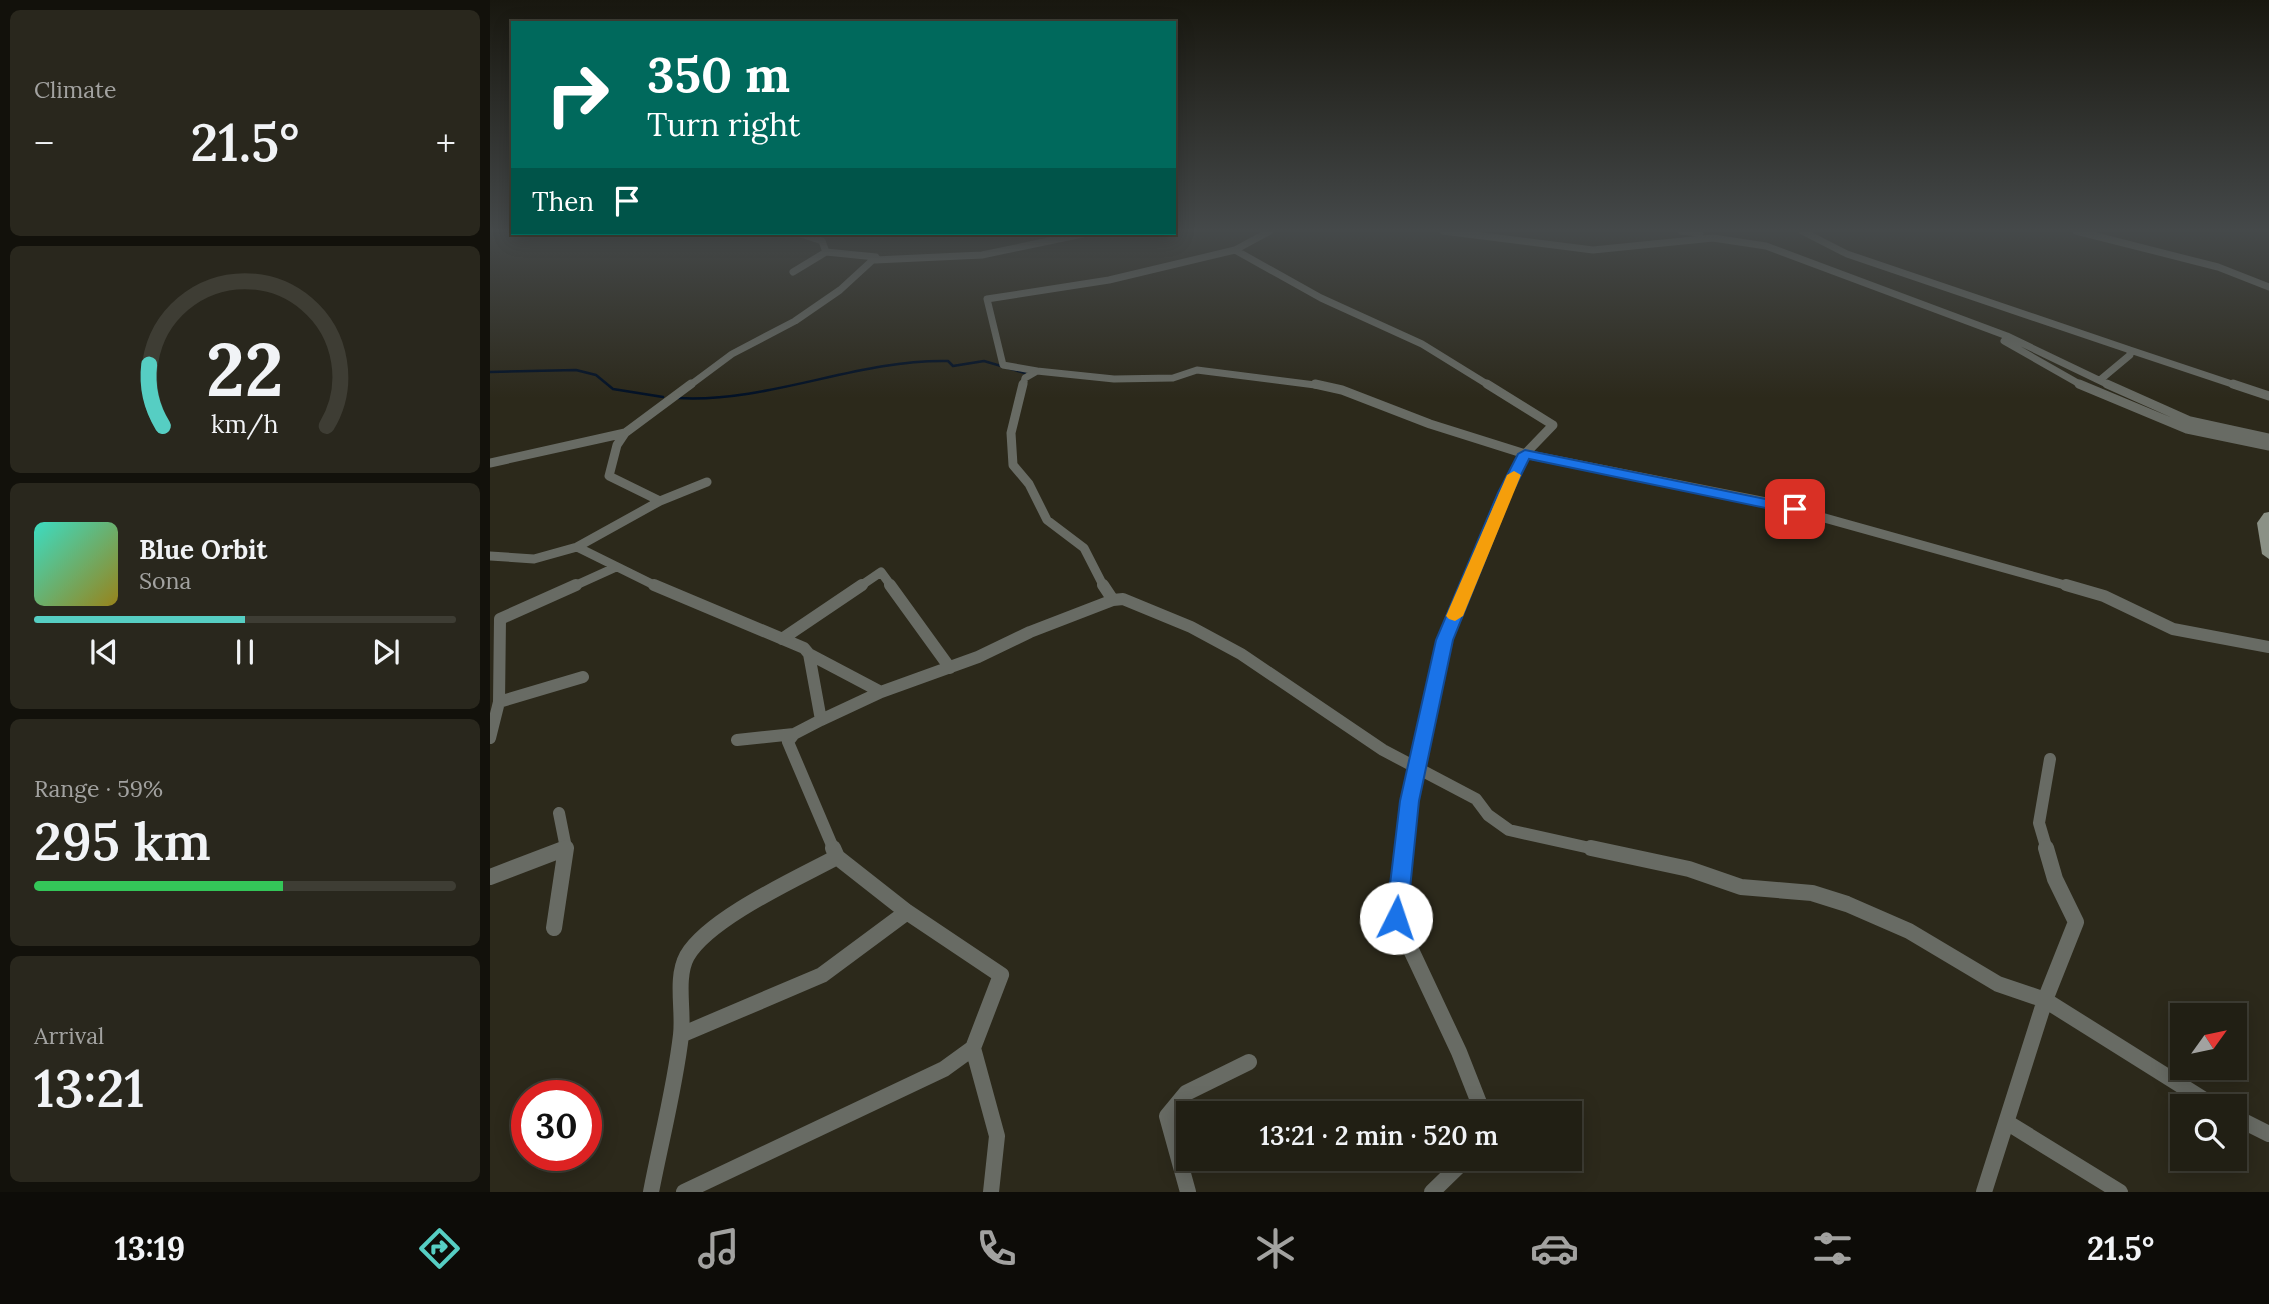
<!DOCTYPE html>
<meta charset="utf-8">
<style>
body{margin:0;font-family:Lora,serif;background:#29271d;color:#f1f3f6;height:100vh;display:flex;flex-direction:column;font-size:26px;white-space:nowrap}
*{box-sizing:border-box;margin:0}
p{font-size:23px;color:#a2a2a0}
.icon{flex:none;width:38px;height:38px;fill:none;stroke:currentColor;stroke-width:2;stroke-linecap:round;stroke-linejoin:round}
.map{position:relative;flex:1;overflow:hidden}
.drawer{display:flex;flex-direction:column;gap:10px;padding:10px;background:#12110b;width:490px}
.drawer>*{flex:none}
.hud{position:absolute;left:21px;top:21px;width:665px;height:214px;border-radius:0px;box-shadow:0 4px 18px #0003,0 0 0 2px #3e3d34;background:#00695c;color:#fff;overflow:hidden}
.needle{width:46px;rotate:57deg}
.controls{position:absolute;left:1680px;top:1003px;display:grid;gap:14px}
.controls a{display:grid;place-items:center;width:77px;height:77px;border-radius:0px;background:#211f14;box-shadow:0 4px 18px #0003,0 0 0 2px #3e3d34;font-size:35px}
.speed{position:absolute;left:21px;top:1080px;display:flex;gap:14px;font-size:35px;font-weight:700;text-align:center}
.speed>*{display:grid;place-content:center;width:91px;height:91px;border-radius:50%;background:#211f14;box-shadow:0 4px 18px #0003,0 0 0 2px #3e3d34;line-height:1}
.speed .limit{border:10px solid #d22;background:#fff;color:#111}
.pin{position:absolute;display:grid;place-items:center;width:60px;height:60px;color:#fff;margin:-30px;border-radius:14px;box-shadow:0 4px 10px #0006}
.me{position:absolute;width:77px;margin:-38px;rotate:4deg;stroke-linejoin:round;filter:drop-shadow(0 0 5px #0008)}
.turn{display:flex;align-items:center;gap:24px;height:147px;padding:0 21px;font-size:32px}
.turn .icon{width:91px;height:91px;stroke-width:2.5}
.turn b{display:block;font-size:49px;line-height:60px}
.then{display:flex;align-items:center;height:66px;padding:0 21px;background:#0003;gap:14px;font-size:26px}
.big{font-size:52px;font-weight:600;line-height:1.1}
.drawer .tile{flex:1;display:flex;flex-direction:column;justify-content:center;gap:10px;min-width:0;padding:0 24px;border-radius:10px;background:#29271d}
.drawer .dial{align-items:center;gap:0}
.dial svg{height:182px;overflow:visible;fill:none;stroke:#3e3d34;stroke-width:7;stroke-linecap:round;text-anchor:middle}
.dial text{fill:#f1f3f6;stroke:none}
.song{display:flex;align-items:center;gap:21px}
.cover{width:84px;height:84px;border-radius:10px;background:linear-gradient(135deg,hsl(170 70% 55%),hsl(50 70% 35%))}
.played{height:7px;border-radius:4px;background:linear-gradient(90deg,#56cec3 50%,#3e3d34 50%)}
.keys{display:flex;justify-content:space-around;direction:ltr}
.heat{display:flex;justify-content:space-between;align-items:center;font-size:38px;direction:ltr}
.charge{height:10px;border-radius:5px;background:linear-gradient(90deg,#34c759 59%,#3e3d34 0)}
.trip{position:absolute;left:686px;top:1101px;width:406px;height:70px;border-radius:0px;background:#211f14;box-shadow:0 4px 18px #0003,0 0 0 2px #3e3d34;font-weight:600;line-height:70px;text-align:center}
.dock{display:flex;height:112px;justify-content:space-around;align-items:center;background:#0d0c08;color:#a2a2a0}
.dock .icon{width:49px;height:49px}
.dock .active{color:#56cec3}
.dock b{font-size:32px;color:#f1f3f6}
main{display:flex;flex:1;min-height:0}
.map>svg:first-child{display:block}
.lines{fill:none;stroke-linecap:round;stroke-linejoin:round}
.stream{stroke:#021126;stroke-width:2.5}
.street-far3{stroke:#686b64;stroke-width:7}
.street-far2{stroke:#686b64;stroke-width:9}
.street-far1{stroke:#686b64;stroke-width:12}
.street{stroke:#686b64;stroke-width:16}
.secondary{fill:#8b9186;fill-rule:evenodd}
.route{fill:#1a73e8;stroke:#114b97;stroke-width:2}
.slow{fill:#f59e0b}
</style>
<main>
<section class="drawer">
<div class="tile"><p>Climate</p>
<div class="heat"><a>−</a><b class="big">21.5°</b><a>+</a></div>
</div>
<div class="tile dial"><svg viewBox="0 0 100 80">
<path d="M14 69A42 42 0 1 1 86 69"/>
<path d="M14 69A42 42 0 0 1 8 42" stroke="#56cec3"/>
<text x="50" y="56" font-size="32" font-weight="700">22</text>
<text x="50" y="72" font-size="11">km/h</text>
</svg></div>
<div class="tile">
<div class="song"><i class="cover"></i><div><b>Blue Orbit</b><p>Sona</p></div></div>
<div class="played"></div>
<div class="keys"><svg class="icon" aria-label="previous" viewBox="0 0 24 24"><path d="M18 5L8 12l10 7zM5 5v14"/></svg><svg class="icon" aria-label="pause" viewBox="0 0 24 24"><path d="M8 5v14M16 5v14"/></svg><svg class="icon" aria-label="next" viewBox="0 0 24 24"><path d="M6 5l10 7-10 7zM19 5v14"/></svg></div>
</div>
<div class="tile"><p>Range · 59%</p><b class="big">295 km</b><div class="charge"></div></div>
<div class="tile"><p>Arrival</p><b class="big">13:21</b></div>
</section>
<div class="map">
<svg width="1779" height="1192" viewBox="0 0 1779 1192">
<rect width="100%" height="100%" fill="#2c291b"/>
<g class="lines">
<path class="stream" d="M0,372L86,370L106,375L123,389L173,397
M188,398C280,403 367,359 458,361L463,366L494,361L535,373"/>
<path class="street-far3" d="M780,231L745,250L831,298L932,344L1000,386
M953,231L1103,250L1223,238L1276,246L1517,336L1621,386
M1191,231L1210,233
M1312,231L1357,254L1640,350V355L1610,380
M1586,231L1728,267L1779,287
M385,260L492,255L597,233
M303,272L336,252
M1514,341L1593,386
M1640,350L1748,386
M547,371L624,379L683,378L707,370L833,386
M199,386L242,354L305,321L350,290L386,257L336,252L332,241L308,233
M533,386L535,378L547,371L513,365L497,299L619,280L745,250"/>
<path class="street-far2" d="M533,384L521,433L523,465L539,484L557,520L594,548L614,587
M825,384L852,390L940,424L1035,454L1281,503L1582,587
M1589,384L1697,429L1779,446
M1617,384L1700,421L1779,438
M1743,384L1779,396
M135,433L127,445L119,476L170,501L87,547L168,587
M0,463L135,433L201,384
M170,501L217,482
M0,556L44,559L87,547
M82,587L124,568
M369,587L391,572L402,587
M976,587L1015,493L1035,454L1063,425L997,384"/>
<path class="street-far1" d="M164,585L314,648L319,654L331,720L304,734L298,742L344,850
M400,585L460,668
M613,585L623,600L633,599L701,627L751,654L893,750L986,799L998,815L1019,830L1109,850
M1576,585L1614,596L1683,629L1779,647
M292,639L372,585
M319,654L391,692
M9,702L10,619L86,585
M331,720L391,692L488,657L540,632L623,600
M0,738L9,702L93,677
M247,740L304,734
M69,813L76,848L72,850
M914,850L920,801L954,640L977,585
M1557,850L1549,823L1560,759"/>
<path class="street" d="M343,848L347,857L417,912L511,975L483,1048L507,1136L501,1192
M914,848L906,918L969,1052L993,1113
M1101,848L1199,869L1251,887L1322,893L1357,904L1419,931L1508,984L1555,1000L1724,1106
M0,877L76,848
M64,928L76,848
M191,1035L332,975L417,912
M1745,1117L1779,1134
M1518,1123L1630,1192
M161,1192C171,1140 185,1087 191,1035C194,1011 185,978 197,956C219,918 308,878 347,857
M194,1192L454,1069L483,1048
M698,1192L677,1116L696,1093L759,1062
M942,1192L977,1158
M1494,1192L1555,1000L1586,922L1565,879L1556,848"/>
<path class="secondary" d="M1779,512V559L1772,554L1767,523L1774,513Z"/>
</g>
<linearGradient id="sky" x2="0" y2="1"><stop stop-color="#18170f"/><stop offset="0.58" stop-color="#45494a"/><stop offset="1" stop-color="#45494a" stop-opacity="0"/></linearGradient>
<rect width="1779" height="398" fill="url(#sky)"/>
<path class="route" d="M1035,450L1305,505L1312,509L1305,514L1039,459L1022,493L963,640L929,801L917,918L914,925L906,928L899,925L896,918L910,801L946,640L1008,493L1028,454Z"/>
<path class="slow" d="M1024,471L1031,475L973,616L965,621L959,619L956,616L1017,475Z"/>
</svg>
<div class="controls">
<a><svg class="needle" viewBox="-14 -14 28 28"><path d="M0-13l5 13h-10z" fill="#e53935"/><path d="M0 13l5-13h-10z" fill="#a2a2a0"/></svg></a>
<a><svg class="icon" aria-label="search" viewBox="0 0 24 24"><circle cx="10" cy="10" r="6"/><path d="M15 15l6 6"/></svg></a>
</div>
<div class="speed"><div class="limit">30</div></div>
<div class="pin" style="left:1305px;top:509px;background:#d93025"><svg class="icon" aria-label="arrive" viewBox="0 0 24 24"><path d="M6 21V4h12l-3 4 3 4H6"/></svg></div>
<svg class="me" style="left:906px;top:918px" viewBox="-20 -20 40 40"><circle r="19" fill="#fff"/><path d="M0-13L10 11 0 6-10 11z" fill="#1a73e8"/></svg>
<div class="trip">13:21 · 2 min · 520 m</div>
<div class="hud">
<div class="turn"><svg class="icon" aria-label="right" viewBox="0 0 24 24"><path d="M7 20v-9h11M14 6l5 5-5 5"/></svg><div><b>350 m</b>Turn right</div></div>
<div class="then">Then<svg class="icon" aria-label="arrive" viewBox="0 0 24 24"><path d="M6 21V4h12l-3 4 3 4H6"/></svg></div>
</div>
</div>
</main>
<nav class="dock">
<b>13:19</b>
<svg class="icon active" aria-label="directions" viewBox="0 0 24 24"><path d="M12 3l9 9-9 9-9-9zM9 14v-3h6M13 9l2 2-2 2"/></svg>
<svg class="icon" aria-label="music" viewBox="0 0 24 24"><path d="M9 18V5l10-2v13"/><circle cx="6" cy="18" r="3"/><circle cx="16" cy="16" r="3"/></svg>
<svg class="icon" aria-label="phone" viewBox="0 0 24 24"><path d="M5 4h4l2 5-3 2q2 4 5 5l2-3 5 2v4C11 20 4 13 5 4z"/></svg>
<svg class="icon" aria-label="climate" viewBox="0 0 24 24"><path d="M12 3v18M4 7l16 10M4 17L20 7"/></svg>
<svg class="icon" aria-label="car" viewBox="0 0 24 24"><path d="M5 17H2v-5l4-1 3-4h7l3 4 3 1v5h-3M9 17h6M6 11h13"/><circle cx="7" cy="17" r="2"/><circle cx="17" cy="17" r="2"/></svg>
<svg class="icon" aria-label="filters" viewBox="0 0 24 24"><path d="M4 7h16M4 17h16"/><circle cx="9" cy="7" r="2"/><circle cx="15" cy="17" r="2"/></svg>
<b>21.5°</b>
</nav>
